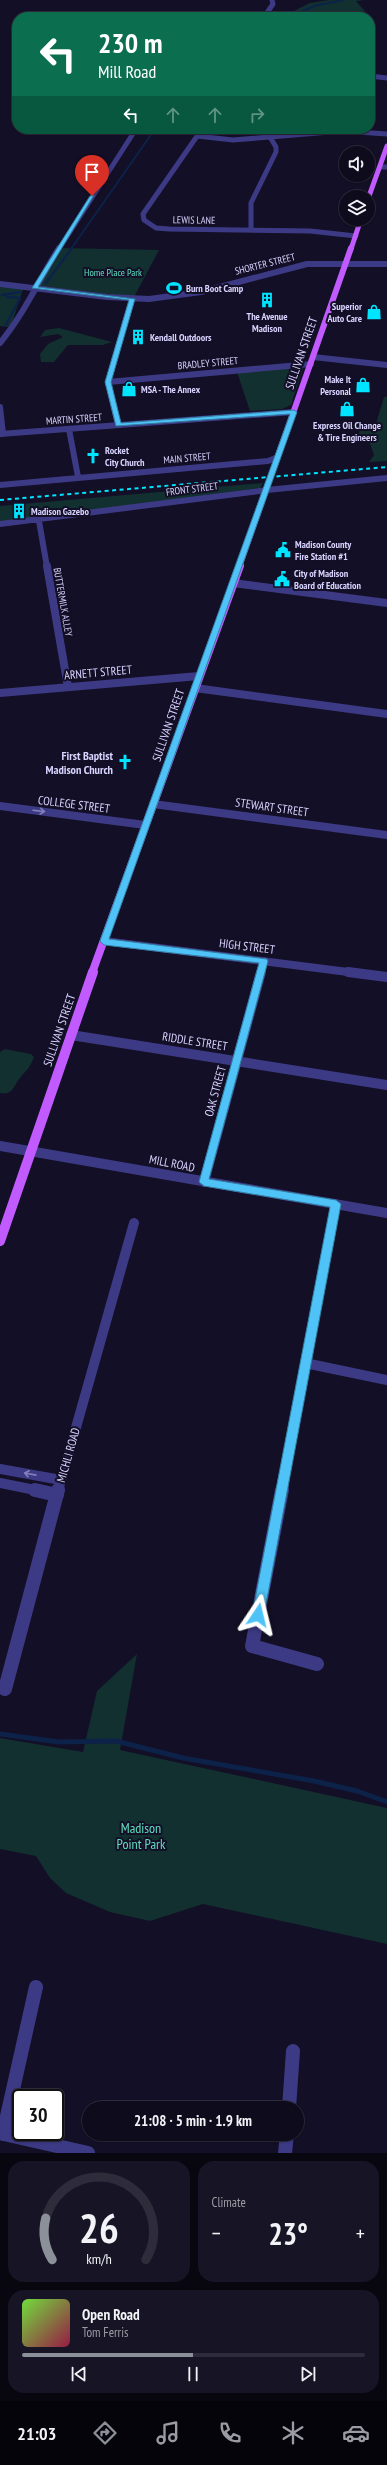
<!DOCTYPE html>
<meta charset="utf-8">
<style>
body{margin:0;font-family:"PT Sans Narrow",sans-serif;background:#171425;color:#f1f3f6;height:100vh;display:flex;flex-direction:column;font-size:15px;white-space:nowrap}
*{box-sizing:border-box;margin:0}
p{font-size:13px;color:#9b9ba3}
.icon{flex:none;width:22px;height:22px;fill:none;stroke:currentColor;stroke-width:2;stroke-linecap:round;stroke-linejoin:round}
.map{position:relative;height:2153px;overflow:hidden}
.drawer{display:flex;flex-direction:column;gap:8px;padding:8px;background:#08060f;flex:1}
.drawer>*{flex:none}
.banner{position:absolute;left:12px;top:12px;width:363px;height:122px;border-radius:16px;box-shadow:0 1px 3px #0004,0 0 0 1px #2e2b3b;background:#0b6e4f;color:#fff;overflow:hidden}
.fabs{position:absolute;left:339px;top:146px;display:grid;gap:8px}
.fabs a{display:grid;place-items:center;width:36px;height:36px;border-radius:50%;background:#0e0b1c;box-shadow:0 1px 3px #0004,0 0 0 1px #2e2b3b;font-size:20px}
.speed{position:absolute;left:12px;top:2089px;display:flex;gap:8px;font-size:20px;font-weight:700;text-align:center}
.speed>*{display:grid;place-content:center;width:52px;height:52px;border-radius:50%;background:#0e0b1c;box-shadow:0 1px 3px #0004,0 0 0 1px #2e2b3b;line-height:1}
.speed .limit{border:2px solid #111;border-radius:6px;background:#fff;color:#111}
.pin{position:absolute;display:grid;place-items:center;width:34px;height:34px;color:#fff;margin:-41px -17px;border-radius:50% 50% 50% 0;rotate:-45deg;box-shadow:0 0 4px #0007}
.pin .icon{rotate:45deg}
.me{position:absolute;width:44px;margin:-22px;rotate:10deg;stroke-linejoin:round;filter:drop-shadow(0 0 3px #0008)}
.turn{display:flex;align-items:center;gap:14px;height:84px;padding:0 20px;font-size:18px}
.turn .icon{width:52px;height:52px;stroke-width:2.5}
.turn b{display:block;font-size:28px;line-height:34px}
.lanes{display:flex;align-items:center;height:38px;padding:0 20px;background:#0003;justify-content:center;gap:20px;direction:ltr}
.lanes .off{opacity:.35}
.big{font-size:30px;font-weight:700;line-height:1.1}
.drawer .card{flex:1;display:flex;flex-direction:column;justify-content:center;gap:6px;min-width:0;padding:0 14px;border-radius:16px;background:#171425}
.drawer .dial{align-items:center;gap:0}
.dial svg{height:104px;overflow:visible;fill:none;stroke:#2e2b3b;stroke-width:7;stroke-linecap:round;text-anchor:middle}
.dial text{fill:#f1f3f6;stroke:none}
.song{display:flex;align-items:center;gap:12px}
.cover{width:48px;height:48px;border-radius:6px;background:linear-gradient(135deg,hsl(100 70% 55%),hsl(340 70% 35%))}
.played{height:4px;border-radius:2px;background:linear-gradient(90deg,#8c9099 50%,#2e2b3b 50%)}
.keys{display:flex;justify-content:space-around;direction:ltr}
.heat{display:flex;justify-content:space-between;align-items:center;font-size:22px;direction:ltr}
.drawer .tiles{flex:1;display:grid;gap:8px;grid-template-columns:1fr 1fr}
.card:last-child{grid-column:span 2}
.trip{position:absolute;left:82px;top:2101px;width:222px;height:40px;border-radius:20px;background:#0e0b1c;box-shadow:0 1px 3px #0004,0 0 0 1px #2e2b3b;font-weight:700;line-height:40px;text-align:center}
.tabs{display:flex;height:64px;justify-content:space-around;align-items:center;background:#06040b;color:#9b9ba3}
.tabs .icon{width:28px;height:28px}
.tabs .on{color:#8c9099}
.tabs b{font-size:18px;color:#f1f3f6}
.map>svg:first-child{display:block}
.green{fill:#12302f}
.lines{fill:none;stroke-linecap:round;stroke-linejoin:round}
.stream-far2{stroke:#0c2248;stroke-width:2}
.stream-far1{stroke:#0c2248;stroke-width:2.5}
.stream{stroke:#0c2248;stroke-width:5}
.minor-far4{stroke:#3d3a85;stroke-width:5}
.minor-far3{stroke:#3d3a85;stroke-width:6}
.minor-far2{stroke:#3d3a85;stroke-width:8}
.minor-far1{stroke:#3d3a85;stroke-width:10}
.minor{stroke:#3d3a85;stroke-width:14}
.major-far3{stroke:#c25bff;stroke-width:5}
.major-far2{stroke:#c25bff;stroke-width:6}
.major-far1{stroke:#c25bff;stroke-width:8}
.major{stroke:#c25bff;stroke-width:10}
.rail{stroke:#00e5ff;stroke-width:2;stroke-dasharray:4 3.5;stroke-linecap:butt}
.oneway{stroke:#837fbc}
.route{fill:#4fc3f7;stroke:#337fa1}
.labels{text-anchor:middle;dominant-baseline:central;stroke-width:4;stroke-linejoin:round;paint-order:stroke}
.far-street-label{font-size:10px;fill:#d9d4ff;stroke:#130f26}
.far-park-label{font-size:10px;fill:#5fe0c0;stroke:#130f26}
.far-poi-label{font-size:10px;font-weight:bold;fill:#d9d4ff;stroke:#130f26;text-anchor:start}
.street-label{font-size:12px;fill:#d9d4ff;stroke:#130f26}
.poi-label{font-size:12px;font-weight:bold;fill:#d9d4ff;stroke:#130f26;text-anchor:end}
.near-park-label{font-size:14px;fill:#5fe0c0;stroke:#130f26}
</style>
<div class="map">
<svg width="387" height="2153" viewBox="0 0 387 2153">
<rect width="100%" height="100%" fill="#130f26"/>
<path class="green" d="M329,0H364L356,1L370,17H282L310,3Z
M59,248L159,250L134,297L40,287Z
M0,286L23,289L12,323L8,327L0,326Z
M59,328L112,342L103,345H68L54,362H41L40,354L48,344L63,337L58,334L40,337L45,330Z
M300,367L303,368L291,405L282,409L250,411L237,372Z
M384,397H387V461L369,462L374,455L368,438L358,437L361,426L375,427Z
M263,483L260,488L0,522V506Z
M5,1049L31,1054L34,1057C29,1070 27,1069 20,1078C13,1086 14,1095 0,1093V1052Z
M137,1654L120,1750L387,1808V1944L203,1904L150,1921L110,1912L66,1893L50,1878L36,1856L0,1849V1738L83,1752L97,1691Z"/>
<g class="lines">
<path class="stream-far2" d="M290,17L314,6L343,0
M71,249L155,129"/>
<path class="stream-far1" d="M46,283L72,248
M2,295L20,292
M6,325L20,298L7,297"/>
<path class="stream" d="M0,1734L59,1742L116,1741L183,1758L314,1781L357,1791L387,1802"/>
<path class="minor-far4" d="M264,17L273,4L272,0
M370,76L387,78
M202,129L143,214L144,220L156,228L169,229L310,231L356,236
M197,136L233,140L343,131L387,134
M380,167H387
M251,230V203L276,152V147L270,137
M59,249L136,129"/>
<path class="minor-far3" d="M0,284L107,297L149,299L201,292L307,264H387
M0,343C24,314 39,280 59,248
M313,357L387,365
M108,382L311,364
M0,407L3,434
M118,425L108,382L132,299
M69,429L78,477
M0,434L294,412
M0,485L268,461L278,457
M39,521L47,567
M0,524L267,490L387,478"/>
<path class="minor-far2" d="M47,566L68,687
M233,583L387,603
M195,688L387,714
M0,693L199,676
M153,804L387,835
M0,806L145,825
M104,941L356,973
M261,973L264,961"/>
<path class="minor-far1" d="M348,972L387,977
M71,1035L387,1085
M0,1146L387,1213
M204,1182L261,972
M305,1363L387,1380
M0,1469L61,1480
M0,1483L40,1491
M58,1491L134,1223
M281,1491L336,1204"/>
<path class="minor" d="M35,1490L57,1495
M282,1490L252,1646L317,1664
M5,1689L58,1490
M289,2108L293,2051
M0,2133L88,2153
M3,2134L36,1987
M285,2153L287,2134"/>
<path class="major-far3" d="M368,199L387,146
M351,249L361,219"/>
<path class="major-far2" d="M239,567L351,248"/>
<path class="major-far1" d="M92,973L240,566"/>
<path class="major" d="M0,1241L93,972"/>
<path class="rail" d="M0,500L387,467"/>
</g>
<defs><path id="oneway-shaft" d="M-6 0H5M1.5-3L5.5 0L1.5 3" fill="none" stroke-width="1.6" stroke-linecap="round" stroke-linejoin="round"/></defs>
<g class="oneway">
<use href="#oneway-shaft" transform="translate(39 811) rotate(7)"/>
<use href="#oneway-shaft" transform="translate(30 1474) rotate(-169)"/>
</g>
<path class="route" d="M94,195L38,287L135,299L111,382L121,423L294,410L297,412L109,939L267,959L268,961L209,1179L336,1200L341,1204L264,1615L258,1620L252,1615L330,1207L204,1186L199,1182L259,963L104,945L100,941L290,414L116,426L105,382L129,300L32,288L90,196Z"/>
<defs>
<symbol id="stadium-bare" viewBox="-9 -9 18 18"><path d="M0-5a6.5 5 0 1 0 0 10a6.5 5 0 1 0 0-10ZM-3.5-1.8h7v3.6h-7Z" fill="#00e5ff" stroke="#130f26" stroke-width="2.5" paint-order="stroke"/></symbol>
<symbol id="building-bare" viewBox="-9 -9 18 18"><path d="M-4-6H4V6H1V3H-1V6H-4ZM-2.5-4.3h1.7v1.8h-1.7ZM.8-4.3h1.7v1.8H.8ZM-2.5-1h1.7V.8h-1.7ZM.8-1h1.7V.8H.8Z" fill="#00e5ff" stroke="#130f26" stroke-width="2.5" paint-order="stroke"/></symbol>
<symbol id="shop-bare" viewBox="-9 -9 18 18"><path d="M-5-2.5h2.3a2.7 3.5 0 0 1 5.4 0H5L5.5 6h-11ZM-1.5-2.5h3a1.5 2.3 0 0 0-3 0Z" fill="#00e5ff" stroke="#130f26" stroke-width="2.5" paint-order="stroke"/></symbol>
<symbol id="church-bare" viewBox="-9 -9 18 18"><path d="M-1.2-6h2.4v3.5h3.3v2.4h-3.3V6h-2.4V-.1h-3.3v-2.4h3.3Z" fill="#00e5ff" stroke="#130f26" stroke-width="2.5" paint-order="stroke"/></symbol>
<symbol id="civic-bare" viewBox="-9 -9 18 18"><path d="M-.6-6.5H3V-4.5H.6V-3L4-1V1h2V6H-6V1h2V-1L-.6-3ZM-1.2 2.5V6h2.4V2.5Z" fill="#00e5ff" stroke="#130f26" stroke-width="2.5" paint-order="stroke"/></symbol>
</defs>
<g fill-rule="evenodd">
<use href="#stadium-bare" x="163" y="277" width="22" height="22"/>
<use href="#building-bare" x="256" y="289" width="22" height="22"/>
<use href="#shop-bare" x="363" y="301" width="22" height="22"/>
<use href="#building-bare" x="127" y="326" width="22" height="22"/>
<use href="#shop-bare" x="352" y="374" width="22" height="22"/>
<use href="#shop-bare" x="118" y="378" width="22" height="22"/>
<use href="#shop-bare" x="336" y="398" width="22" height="22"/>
<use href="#church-bare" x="82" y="445" width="22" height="22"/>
<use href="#building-bare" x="8" y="500" width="22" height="22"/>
<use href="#civic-bare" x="272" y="539" width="22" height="22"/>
<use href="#civic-bare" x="271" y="568" width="22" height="22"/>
<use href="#church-bare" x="114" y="751" width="22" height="22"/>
</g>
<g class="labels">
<g class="far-street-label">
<text transform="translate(194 220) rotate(1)">LEWIS LANE</text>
<text transform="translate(265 264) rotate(-14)">SHORTER STREET</text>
<text transform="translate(208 363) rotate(-5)">BRADLEY STREET</text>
<text transform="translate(74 419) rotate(-4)">MARTIN STREET</text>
<text transform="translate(187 458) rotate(-5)">MAIN STREET</text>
<text transform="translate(192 489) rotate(-7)">FRONT STREET</text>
<text transform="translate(63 602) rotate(80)">BUTTERMILK ALLEY</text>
</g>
<g class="far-park-label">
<text x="113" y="272">Home Place Park</text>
</g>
<g class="far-poi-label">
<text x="186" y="288">Burn Boot Camp</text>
<text x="362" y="306" text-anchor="end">Superior<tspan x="362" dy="12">Auto Care</tspan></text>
<text x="267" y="316" text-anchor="middle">The Avenue<tspan x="267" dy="12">Madison</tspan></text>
<text x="150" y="337">Kendall Outdoors</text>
<text x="351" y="379" text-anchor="end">Make It<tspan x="351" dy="12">Personal</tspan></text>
<text x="141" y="389">MSA - The Annex</text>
<text x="347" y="425" text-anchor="middle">Express Oil Change<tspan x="347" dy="12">&amp; Tire Engineers</tspan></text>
<text x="105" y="450">Rocket<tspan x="105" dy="12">City Church</tspan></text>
<text x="31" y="511">Madison Gazebo</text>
<text x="295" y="544">Madison County<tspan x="295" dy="12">Fire Station #1</tspan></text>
<text x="294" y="573">City of Madison<tspan x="294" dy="12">Board of Education</tspan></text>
</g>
<g class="street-label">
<text transform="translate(301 353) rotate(-71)">SULLIVAN STREET</text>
<text transform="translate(98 672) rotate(-5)">ARNETT STREET</text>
<text transform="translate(168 725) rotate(-71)">SULLIVAN STREET</text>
<text transform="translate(74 804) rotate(7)">COLLEGE STREET</text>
<text transform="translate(272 807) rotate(8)">STEWART STREET</text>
<text transform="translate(247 946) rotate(7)">HIGH STREET</text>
<text transform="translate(59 1030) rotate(-71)">SULLIVAN STREET</text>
<text transform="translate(195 1041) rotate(9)">RIDDLE STREET</text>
<text transform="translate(215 1091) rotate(-75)">OAK STREET</text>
<text transform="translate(172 1163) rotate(11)">MILL ROAD</text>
<text transform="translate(68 1455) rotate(-74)">MICHLI ROAD</text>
</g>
<g class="poi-label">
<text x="113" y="755">First Baptist<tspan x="113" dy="14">Madison Church</tspan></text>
</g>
<g class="near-park-label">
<text x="141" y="1828">Madison<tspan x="141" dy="16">Point Park</tspan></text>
</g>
</g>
</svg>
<div class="fabs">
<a><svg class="icon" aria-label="sound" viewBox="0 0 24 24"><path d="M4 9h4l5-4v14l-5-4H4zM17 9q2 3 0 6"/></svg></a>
<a><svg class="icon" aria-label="layers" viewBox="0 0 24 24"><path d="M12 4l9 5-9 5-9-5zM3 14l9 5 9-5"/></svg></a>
</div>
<div class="speed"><div class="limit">30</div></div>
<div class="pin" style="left:92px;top:196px;background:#d93025"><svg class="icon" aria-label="arrive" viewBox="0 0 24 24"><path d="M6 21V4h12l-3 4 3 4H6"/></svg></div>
<svg class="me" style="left:258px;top:1615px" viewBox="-20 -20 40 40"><path d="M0-17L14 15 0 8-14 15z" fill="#4fc3f7" stroke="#fff" stroke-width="4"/></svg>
<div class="trip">21:08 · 5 min · 1.9 km</div>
<div class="banner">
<div class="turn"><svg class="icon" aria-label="left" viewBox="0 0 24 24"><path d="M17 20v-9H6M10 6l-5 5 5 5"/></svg><div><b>230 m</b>Mill Road</div></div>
<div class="lanes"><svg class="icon" aria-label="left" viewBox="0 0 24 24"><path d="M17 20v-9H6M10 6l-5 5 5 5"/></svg><svg class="icon off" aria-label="ahead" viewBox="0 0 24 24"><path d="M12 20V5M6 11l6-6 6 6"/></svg><svg class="icon off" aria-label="ahead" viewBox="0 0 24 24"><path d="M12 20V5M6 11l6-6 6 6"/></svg><svg class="icon off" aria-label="right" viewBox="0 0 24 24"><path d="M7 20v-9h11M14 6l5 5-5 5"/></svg></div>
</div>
</div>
<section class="drawer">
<div class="tiles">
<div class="card dial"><svg viewBox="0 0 100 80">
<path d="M14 69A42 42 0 1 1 86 69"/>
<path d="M14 69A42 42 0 0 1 9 37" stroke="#8c9099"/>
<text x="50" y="56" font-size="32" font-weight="700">26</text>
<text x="50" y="72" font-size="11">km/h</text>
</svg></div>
<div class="card"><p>Climate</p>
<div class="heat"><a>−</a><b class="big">23°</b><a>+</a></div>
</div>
<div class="card">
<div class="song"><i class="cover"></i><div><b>Open Road</b><p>Tom Ferris</p></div></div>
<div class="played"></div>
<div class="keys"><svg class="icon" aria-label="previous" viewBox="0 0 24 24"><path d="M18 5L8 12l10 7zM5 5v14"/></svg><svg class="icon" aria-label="pause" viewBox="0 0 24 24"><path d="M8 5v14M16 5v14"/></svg><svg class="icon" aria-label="next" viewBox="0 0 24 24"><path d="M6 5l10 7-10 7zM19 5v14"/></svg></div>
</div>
</div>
</section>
<nav class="tabs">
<b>21:03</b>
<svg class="icon on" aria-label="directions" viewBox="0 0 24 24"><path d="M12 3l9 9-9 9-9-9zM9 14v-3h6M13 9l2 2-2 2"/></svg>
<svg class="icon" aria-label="music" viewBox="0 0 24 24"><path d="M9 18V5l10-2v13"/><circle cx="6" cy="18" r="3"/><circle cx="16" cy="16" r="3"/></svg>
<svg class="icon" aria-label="phone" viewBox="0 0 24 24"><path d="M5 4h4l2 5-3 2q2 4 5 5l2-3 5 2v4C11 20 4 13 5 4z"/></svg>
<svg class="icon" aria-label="climate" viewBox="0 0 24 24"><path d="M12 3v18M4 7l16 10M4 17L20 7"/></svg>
<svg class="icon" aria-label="car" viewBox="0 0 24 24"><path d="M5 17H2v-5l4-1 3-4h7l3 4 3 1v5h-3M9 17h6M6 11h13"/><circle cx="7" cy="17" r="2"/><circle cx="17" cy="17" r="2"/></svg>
</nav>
